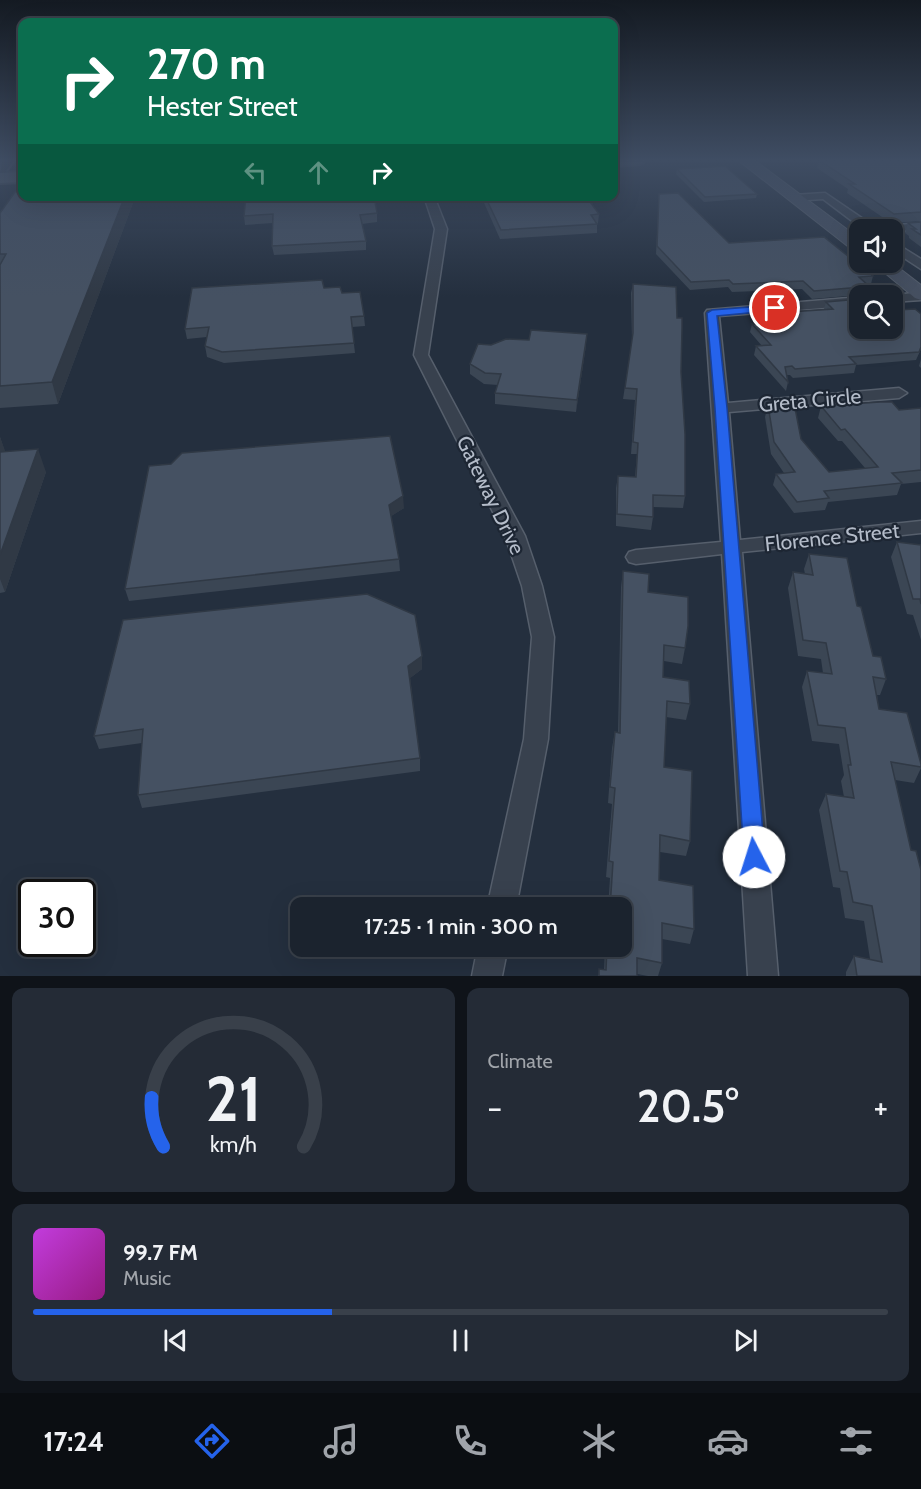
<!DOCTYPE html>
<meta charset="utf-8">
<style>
body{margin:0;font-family:Cabin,sans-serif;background:#242b36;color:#f1f3f6;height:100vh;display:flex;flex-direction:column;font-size:22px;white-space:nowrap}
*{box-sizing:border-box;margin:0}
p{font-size:20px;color:#a0a4aa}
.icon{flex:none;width:33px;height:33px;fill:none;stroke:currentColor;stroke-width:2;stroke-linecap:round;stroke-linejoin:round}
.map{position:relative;height:976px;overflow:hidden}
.drawer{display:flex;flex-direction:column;gap:12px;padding:12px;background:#0f1319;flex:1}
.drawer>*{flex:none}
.hud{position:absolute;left:18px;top:18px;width:600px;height:183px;border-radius:12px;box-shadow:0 6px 24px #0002,0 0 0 2px #39404a;background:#0b6e4f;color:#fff;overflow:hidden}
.controls{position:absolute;left:849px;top:219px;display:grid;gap:12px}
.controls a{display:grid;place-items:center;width:54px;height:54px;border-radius:12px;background:#1b232e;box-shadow:0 6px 24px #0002,0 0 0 2px #39404a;font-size:30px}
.speed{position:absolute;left:18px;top:879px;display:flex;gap:12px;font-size:30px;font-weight:700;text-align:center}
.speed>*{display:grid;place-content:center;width:78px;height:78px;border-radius:50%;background:#1b232e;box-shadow:0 6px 24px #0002,0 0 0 2px #39404a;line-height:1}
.speed .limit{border:3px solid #111;border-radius:9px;background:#fff;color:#111}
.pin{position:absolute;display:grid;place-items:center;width:51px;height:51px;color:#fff;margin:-26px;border:3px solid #fff;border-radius:50%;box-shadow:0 2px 6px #0007}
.me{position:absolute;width:66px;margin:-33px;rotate:355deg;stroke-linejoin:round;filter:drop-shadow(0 0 4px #0008)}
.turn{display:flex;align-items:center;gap:21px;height:126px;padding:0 30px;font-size:27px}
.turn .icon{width:78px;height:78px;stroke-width:2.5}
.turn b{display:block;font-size:42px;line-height:51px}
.lanes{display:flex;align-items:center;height:57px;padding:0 30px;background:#0003;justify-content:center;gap:30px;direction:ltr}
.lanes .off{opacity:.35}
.big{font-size:45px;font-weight:600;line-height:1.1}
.drawer .card{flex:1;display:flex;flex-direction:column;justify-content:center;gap:9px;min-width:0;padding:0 21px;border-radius:12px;background:#242b36}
.drawer .dial{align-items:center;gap:0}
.dial svg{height:156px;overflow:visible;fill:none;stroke:#39404a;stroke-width:7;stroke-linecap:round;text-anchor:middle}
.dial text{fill:#f1f3f6;stroke:none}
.song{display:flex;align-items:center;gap:18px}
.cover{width:72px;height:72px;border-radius:9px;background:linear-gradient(135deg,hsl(290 70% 55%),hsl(310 70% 35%))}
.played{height:6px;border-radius:3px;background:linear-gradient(90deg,#2563eb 35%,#39404a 35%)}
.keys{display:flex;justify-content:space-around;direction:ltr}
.heat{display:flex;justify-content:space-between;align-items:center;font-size:33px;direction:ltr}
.drawer .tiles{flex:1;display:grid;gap:12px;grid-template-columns:1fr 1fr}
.card:last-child{grid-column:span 2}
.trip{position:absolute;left:290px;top:897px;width:342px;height:60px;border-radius:12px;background:#1b232e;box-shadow:0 6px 24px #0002,0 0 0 2px #39404a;font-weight:600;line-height:60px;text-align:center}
.tab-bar{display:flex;height:96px;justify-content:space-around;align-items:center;background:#0b0e12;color:#a0a4aa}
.tab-bar .icon{width:42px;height:42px}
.tab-bar .on{color:#2563eb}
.tab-bar b{font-size:27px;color:#f1f3f6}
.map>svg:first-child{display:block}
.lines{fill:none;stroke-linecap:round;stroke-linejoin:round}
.minor-casing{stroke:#565f6c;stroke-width:3}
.tertiary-casing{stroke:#565f6c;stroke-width:4}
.secondary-casing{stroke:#565f6c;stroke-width:2}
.primary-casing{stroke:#414a57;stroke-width:4}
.minor{fill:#38414e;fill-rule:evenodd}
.tertiary{fill:#38414e;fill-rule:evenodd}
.secondary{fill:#465061;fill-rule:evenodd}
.primary{fill:#56606e;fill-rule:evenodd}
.wall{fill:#3b4654}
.shaded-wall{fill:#303945}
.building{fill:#455162;stroke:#303945;stroke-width:1.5}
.route{fill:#2563eb;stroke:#184099;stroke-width:1.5}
.labels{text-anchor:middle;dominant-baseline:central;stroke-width:4.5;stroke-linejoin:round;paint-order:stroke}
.street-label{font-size:21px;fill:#b4bcc9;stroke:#1d2633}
</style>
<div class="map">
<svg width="921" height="976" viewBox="0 0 921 976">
<rect width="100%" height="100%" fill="#242f3e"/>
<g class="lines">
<defs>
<path id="minor" d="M825,193L875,227L921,223V229L892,232V230H864L823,199L793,201L788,198L793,195Z
M424,196H434L447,229L428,355L525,536L542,586L554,637L548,739L516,908H487L524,739L532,637L522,586L505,536L414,355L435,229Z
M892,241L921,259V269L892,250Z
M921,292V300L892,302V296H887Z
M860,297V305L719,316L728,403L899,388L907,393L899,398L729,412L740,540L921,521V533L742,552L778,976H748L722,554L636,564L629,562L626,557L629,552L636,550L721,542L705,313L707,310Z
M478,946H508L502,976H472Z"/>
<path id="tertiary" d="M2,160H14L4,174L0,175Z"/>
<path id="secondary" d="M738,160H754L860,239V252L854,251Z
M872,262H891L921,285V300L915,298Z"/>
<path id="primary" d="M614,160H647L640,164L614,166Z
M22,172V182L0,183V173Z"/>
</defs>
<use href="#minor" class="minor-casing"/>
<use href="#tertiary" class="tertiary-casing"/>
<use href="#secondary" class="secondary-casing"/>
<use href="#primary" class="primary-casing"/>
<use href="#minor" class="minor"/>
<use href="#tertiary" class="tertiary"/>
<use href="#secondary" class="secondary"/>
<use href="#primary" class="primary"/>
</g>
<path class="wall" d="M819,160H921V221L891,223L847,193L848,189L817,168Z
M677,169L757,194L756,198L704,202L676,174Z
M659,194L729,243L873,276L871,284H868L880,296L860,295L812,299L802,289L732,292L728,287L690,290L656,254Z
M246,196L377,213V222L362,224L366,241V250L274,255L272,246L273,223L245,225L244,216Z
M481,196H603V198L591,204L599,214L598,223L597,224V233L500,239Z
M133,203L58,404L0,408V213Z
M921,222V247L909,238V236L905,233L908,223Z
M633,284L677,318L681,372L685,496L683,508L653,507V517L651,530L616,526V488L618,476L635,477L637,454H631L635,400L623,399L632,341L631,293Z
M324,288L342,293L364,316L365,326L352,327L355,353L224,363L207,357L205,346L207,337L187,339L185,329Z
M826,302L921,349L916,360L856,365L854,373L793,378L790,375H787L788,382L786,391L754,355L756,346H762L750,332L752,324H757L756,323L758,314L824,309Z
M491,345H586L576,412L495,404V393L498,385L484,384L470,374V364Z
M921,359V368L919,366Z
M768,405L801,439L829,472L865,468L842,441H838L818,418L821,406L899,410L921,408V482L901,484L897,495L828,502L825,510L794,513L773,485L776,474L784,473L771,454L765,417Z
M0,437L5,452L46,472L5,592L0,593Z
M171,464L404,508L391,516L399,559L400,571L129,601L125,589Z
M897,542L921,545V640L913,615L907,614L891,557Z
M809,554L857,606L873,656L886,679L880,695H877L879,709L921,764V768L914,783L895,780L921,976H846V972L854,956L870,959L864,921L845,918L840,888L833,887L819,810L826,794L844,797L841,781L844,775L839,744L812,741L802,687L807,671L823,673L821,659L798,656L788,588L793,572L805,574L804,569Z
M623,571L648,592L685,648L682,664L664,661L663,677L690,704L686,720L666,717L664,767L690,841L686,856L660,852L659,880L694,929L690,944L662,939V963L658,976H648L637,974V976H598L599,969L604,970L605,946H621V908H608L610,878L606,877L612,804L608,803L612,748L615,732L618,733L621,587Z
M422,656V669L410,678L420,758V771L142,808L138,795L142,743L99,749L94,736Z"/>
<path class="shaded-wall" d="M125,196H131L133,203L58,404L52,382Z
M590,196H603V198L586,207L587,198Z
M587,334L586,345L576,412L577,400Z
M0,437L8,459L0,472Z
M38,449L46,472L5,592L0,579V555Z
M403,496L404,508L390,517L389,505Z
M422,656V669L409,679L408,666Z"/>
<path class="building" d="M819,160H921V212L894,214L849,184H855Z
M725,166L757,194L705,197L677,169Z
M22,191V196H125L52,382L0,386V265L6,254H0V213L15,192Z
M678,193L729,243L824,237L873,276L859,277L880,296H865V289L862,287L814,291L803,281L733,284L729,280L691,282L657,246L659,194Z
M246,196H374L377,213L360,215L366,241L272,246L273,214L244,216Z
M485,196H590L587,198L599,214L591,215L597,224L501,230Z
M921,222V235L912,229H916L908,223Z
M322,280L324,288L340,287L342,293L360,292L364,316L351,317L354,343L222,352L205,346L209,327L185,329L192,288Z
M633,284L676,287L677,318H682V328L681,372L685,434V496L653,495V517L617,514L618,476L636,477L638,443L633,442L637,389L625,388L633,333Z
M860,299V328H892V306L897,310L915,309L921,314V347L919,352L849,357L856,364L795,369L792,366L785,367L788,382L756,346L771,345L752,324L766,323L758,314L833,309L826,302Z
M531,330L587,334L577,400L495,393L501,374L485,373L470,364L478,344L491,345L506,339L529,340Z
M880,402H892L899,410L921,408V470L892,473L902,483L824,491L829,498L797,502L776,474L795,472L774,442L768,405L795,408L801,439L829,472L878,467L845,429L841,430L821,406Z
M390,436L403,496L389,505L399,559L125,589L149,466L171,464L182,453Z
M38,449L0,555V452Z
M897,542L921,545V604L920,599H913Z
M809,554L847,558L857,606L861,607L873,656L881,657L886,679L873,677L879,709L907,713L921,764V767L891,762L911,850L916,851L921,870V976H857L854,956L882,962L872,906L853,902L847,872L840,871L826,794L854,798L848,765H851L845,728L818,725L807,671L832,674L826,643L803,640L793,572L813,575Z
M623,571L649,574L648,592L688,597V626L685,648L664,645L663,677L689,681L690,704L667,701L664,767L692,771L690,841L660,835L659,880L693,886L694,929L662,923V963L637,958V976H599V969L606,970L607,946H621V908H610L613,862L609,861L615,788L610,787L615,732L620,733Z
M367,594L415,615L422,656L408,666L420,758L138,795L143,729L94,736L123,620Z"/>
<linearGradient id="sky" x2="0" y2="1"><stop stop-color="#141a22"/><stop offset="0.54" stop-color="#3f4d63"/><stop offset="1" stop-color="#3f4d63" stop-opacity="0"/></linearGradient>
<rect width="921" height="297" fill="url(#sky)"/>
<path class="route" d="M775,305L779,306V310L717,316L727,408L765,857L761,864L754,867L747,864L744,857L715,408L707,313L712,310Z"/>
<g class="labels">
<g class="street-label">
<text transform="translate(810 400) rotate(-5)">Greta Circle</text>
<text transform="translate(491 495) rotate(64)">Gateway Drive</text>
<text transform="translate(832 537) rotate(-6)">Florence Street</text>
</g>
</g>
</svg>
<div class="controls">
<a><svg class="icon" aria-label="sound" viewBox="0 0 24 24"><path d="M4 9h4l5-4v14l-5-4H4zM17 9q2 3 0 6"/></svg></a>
<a><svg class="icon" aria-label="search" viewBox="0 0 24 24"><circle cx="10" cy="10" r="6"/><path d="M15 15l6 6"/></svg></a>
</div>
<div class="speed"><div class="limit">30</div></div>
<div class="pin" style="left:775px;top:308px;background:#d93025"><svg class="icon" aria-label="arrive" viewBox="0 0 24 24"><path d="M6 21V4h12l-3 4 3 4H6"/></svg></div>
<svg class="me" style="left:754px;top:857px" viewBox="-20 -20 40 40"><circle r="19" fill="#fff"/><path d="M0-13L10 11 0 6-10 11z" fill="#2563eb"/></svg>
<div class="trip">17:25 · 1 min · 300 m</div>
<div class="hud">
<div class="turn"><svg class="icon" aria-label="right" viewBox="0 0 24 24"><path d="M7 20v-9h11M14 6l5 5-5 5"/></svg><div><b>270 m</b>Hester Street</div></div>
<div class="lanes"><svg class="icon off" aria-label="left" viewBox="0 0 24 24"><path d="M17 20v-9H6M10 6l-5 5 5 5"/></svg><svg class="icon off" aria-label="ahead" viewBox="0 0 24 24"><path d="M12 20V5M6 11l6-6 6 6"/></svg><svg class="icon" aria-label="right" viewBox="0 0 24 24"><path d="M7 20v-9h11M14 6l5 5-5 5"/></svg></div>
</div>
</div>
<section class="drawer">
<div class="tiles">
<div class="card dial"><svg viewBox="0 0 100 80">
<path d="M14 69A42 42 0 1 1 86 69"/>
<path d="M14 69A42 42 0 0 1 8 44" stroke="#2563eb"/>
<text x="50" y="56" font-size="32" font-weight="700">21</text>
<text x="50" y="72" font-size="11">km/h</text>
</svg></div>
<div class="card"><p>Climate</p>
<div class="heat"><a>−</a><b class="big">20.5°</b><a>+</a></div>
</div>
<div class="card">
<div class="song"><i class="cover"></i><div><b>99.7 FM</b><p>Music</p></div></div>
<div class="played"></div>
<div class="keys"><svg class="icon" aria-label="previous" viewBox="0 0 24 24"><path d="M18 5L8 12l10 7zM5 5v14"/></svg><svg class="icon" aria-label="pause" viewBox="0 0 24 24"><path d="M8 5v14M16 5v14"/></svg><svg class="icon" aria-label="next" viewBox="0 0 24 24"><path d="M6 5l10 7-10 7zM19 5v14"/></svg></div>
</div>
</div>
</section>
<nav class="tab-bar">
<b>17:24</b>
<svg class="icon on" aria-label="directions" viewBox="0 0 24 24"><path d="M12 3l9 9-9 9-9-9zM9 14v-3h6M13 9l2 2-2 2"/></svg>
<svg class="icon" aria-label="music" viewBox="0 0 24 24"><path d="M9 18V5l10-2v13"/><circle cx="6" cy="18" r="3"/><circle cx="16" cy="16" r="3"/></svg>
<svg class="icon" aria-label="phone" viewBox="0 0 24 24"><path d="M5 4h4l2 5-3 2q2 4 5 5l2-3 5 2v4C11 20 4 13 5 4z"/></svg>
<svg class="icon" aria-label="climate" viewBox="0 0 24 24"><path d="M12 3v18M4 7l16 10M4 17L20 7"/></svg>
<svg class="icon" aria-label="car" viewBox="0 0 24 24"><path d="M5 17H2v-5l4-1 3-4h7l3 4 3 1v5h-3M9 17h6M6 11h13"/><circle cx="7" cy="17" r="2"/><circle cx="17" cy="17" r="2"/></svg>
<svg class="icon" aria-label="filters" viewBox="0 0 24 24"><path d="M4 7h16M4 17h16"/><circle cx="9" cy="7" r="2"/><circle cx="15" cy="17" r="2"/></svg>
</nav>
